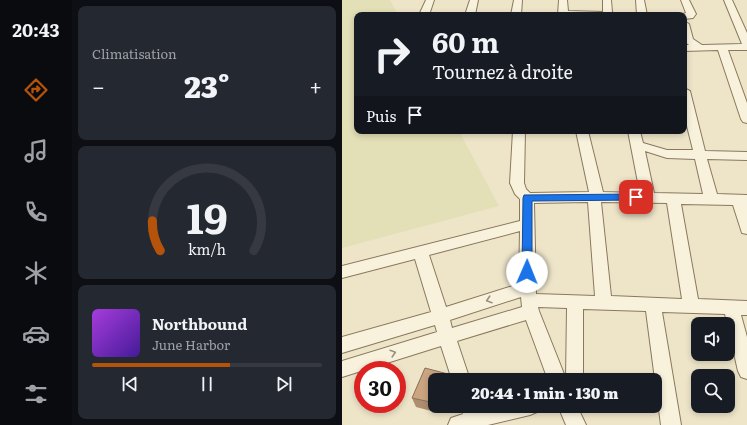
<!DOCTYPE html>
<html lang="fr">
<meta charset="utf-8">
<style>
body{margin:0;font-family:Literata,serif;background:#242831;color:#f1f3f6;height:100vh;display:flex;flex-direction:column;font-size:15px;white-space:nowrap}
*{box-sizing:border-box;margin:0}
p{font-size:13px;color:#9ea1a6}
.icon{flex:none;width:22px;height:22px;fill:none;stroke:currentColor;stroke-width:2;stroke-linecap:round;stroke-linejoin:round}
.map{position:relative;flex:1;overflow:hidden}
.side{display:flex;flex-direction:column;gap:6px;padding:6px;background:#0d0f14;width:270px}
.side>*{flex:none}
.top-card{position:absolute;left:12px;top:12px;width:333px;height:122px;border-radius:8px;box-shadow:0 2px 6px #0003;background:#171b24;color:#f1f3f6;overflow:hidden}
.controls{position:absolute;left:349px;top:317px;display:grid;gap:8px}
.controls a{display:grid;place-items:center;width:44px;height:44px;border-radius:8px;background:#171b24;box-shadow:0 2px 6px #0003;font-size:20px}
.speed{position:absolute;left:12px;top:361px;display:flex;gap:8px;font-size:20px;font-weight:700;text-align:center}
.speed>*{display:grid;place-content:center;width:52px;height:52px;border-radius:50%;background:#171b24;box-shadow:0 2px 6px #0003;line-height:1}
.speed .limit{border:6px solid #d22;background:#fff;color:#111}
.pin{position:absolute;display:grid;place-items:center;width:34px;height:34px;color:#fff;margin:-17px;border-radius:8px;box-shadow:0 2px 6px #0006}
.me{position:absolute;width:44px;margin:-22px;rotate:1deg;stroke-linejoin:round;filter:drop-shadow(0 0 3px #0008)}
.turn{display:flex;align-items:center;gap:14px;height:84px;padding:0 12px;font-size:18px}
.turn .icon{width:52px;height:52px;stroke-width:2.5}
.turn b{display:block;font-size:28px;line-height:34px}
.then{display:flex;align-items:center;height:38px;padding:0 12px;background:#0003;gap:8px;font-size:15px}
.big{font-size:30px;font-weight:800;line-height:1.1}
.side .tile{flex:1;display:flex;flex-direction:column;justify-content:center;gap:6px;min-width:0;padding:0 14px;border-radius:8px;background:#242831}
.side .dial{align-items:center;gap:0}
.dial svg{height:104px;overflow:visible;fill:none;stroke:#363941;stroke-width:7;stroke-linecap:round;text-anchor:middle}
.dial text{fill:#f1f3f6;stroke:none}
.song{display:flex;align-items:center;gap:12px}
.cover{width:48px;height:48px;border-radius:6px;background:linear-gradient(135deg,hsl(280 70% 55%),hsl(260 70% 35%))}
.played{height:4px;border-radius:2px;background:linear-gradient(90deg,#b45309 60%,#363941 60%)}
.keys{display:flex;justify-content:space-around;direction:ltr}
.heat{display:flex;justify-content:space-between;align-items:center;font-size:22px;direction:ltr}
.trip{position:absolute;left:86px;top:373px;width:234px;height:40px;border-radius:8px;background:#171b24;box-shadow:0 2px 6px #0003;font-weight:800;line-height:40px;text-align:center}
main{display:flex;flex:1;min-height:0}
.tabs{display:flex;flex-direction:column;width:72px;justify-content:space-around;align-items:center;background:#090b0e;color:#9ea1a6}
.tabs .icon{width:28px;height:28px}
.tabs .active{color:#b45309}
.tabs b{font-size:18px;color:#f1f3f6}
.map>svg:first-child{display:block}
.farmland{fill:#e3dfb7}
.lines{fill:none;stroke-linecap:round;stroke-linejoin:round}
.minor-casing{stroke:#8a785e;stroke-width:2}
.minor{fill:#f8f2dd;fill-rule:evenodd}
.wall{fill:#af8d6f}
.shaded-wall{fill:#8e735a}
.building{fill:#cba481;stroke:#8e735a}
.oneway{stroke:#9a907f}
.route{fill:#1a73e8;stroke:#114b97}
</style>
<main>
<nav class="tabs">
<b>20:43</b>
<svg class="icon active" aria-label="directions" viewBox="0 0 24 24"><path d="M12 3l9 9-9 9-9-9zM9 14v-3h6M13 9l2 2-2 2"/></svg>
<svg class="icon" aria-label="music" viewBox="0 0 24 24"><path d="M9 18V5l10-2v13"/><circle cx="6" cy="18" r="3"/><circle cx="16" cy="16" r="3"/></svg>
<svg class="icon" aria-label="phone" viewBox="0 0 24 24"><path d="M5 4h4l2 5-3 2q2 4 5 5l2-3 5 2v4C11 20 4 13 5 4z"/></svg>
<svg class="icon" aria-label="climate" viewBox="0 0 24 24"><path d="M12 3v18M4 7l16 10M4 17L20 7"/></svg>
<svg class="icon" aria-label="car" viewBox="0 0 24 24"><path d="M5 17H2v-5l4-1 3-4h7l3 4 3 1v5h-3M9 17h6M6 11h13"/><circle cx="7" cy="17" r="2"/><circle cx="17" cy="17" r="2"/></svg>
<svg class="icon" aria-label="filters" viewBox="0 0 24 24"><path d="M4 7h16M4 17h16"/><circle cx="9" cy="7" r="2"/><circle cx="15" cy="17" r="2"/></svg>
</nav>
<section class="side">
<div class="tile"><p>Climatisation</p>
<div class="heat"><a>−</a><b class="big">23°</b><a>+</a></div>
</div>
<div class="tile dial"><svg viewBox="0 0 100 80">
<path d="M14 69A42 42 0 1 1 86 69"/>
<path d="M14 69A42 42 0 0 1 8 46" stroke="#b45309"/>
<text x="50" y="56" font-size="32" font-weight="700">19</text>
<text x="50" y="72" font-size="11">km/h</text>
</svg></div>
<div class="tile">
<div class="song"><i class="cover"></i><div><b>Northbound</b><p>June Harbor</p></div></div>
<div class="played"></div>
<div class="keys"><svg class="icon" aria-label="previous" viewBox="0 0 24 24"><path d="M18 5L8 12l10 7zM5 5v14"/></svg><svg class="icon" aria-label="pause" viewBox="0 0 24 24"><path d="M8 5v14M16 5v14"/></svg><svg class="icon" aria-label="next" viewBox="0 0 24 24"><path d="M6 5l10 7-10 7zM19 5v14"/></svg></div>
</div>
</section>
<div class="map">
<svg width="405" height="425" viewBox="0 0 405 425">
<rect width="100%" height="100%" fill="#eee5c9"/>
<path class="farmland" d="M0,0H48L56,15H15V131H117L157,206L0,248Z"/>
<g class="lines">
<defs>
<path id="minor" d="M84,0H92L87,15H77Z
M128,0H136L133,15H123Z
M172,0H180L179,15H169Z
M217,0H225L226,11L261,12V0H269L270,12L275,15H216Z
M294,0H302L305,15H295Z
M339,0H347L354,14L351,18L342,19V15H338L344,13Z
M382,0H390L405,33V50H386L405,103V123L401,122L399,119L376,50L342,51V45H347L342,41V21L347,24L351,39L360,45L400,44Z
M342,88L348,91L363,151L405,152V160L365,159L375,194L405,195V234L400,233L391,205L339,204L356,299L405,301V315H399L405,337V379L399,377L396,371L383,314L320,312L339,425H319L304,311L241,309V380H206L184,320L115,341L128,380H110L99,346L0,377V361L95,332L93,325L0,353V337L89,312L73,259L0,278V266L178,221V199L173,194L168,183L171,131H183L182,183L184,189L188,193L247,192L234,131H246L261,192L298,193L286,131H298L301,143L325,150H351L342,114ZM303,151L325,158L353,159L361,194L312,193ZM246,202L253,296L194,294L192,203ZM259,202L325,203L340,299L269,296ZM178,231L177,284L104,307L87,255ZM179,297L180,307L110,328L108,320ZM196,307L225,308L224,379L197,311Z
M118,406H136L137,409L148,406H197L195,412L188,415L146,425H106L109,418L121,414Z
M216,406H235L244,425H224Z"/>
</defs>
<use href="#minor" class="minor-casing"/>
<use href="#minor" class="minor"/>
</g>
<path class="wall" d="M83,368L106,374L108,380H93V406H100L97,413L74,407L70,398Z"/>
<path class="shaded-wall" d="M106,374L108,380H103Z
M95,406H100L97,413Z"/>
<path class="building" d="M83,368L106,374L103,380H93V403L70,398Z"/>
<defs><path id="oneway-chevron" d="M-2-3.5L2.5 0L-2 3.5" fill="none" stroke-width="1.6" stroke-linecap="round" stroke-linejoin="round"/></defs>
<g class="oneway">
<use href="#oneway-chevron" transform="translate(147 300) rotate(162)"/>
<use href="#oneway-chevron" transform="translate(51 353) rotate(-17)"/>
</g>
<path class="route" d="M294,194L298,197L294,200L190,201V272L189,275H181L180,272L181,198L182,195Z"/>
</svg>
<div class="controls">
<a><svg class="icon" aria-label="sound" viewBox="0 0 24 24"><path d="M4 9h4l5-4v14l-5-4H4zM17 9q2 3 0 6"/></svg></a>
<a><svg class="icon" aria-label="search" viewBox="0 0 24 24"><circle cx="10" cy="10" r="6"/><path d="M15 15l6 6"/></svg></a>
</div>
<div class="speed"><div class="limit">30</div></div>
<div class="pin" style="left:294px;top:197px;background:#d93025"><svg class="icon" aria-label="arrive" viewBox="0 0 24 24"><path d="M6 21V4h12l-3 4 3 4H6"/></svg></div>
<svg class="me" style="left:185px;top:272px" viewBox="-20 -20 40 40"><circle r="19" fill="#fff"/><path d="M0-13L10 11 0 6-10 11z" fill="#1a73e8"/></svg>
<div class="trip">20:44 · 1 min · 130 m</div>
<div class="top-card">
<div class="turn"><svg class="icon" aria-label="right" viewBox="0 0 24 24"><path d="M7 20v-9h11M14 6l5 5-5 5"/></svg><div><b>60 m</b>Tournez à droite</div></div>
<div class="then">Puis<svg class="icon" aria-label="arrive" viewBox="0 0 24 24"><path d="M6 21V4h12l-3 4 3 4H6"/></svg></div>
</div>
</div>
</main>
